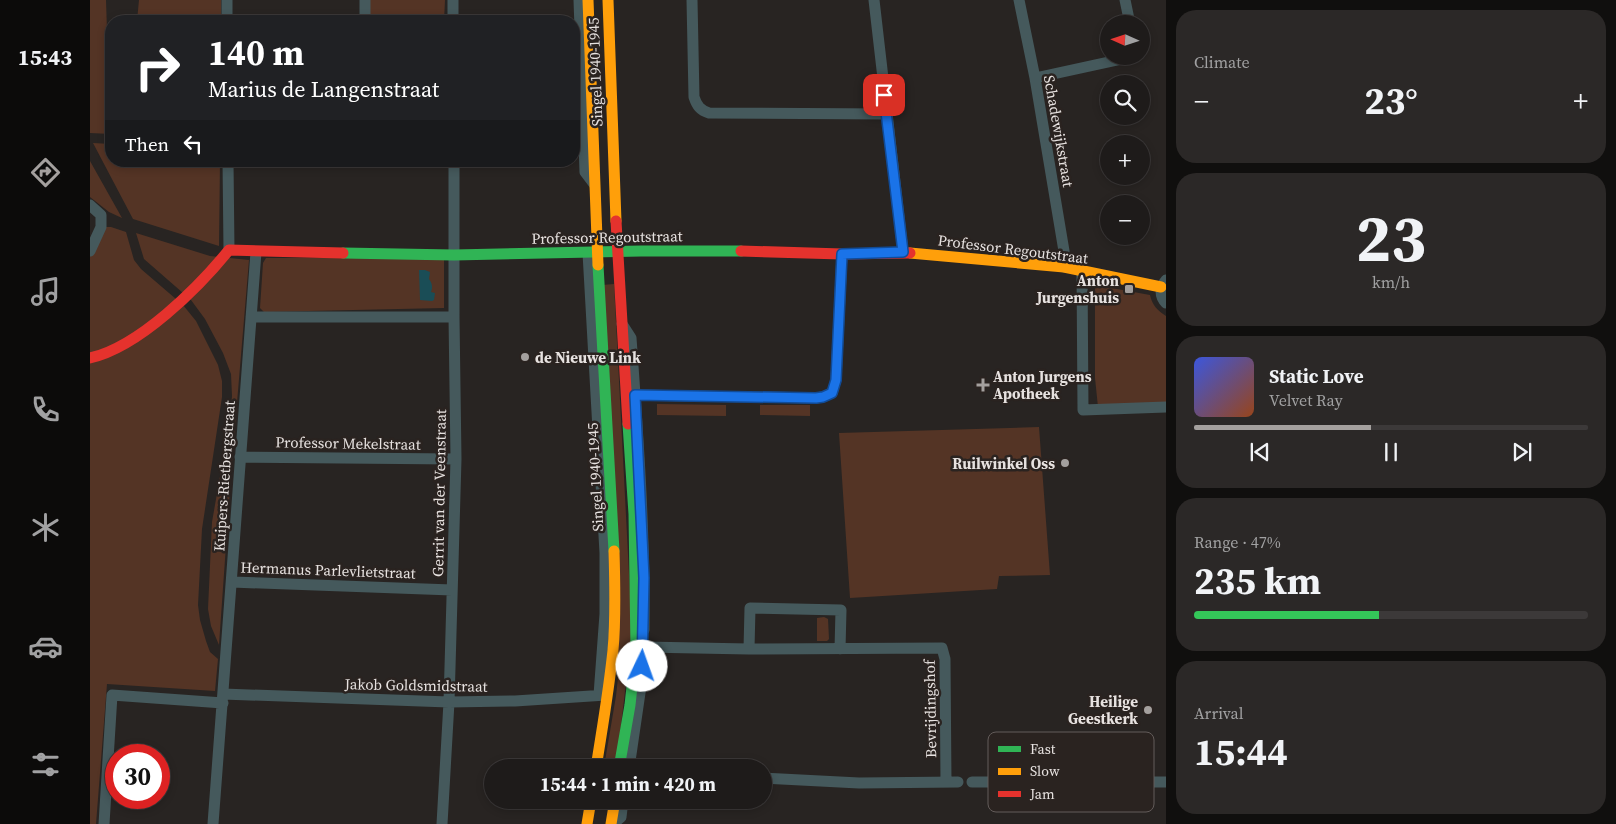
<!DOCTYPE html>
<meta charset="utf-8">
<style>
body{margin:0;font-family:"Source Serif 4",serif;background:#2b2827;color:#f1f3f6;height:100vh;display:flex;flex-direction:column;font-size:19px;white-space:nowrap}
*{box-sizing:border-box;margin:0}
p{font-size:16px;color:#a1a1a2}
.icon{flex:none;width:28px;height:28px;fill:none;stroke:currentColor;stroke-width:2;stroke-linecap:round;stroke-linejoin:round}
.map{position:relative;flex:1;overflow:hidden}
.side{display:flex;flex-direction:column;gap:10px;padding:10px;background:#100f0e;width:450px}
.side>*{flex:none}
.hud{position:absolute;left:15px;top:15px;width:475px;height:152px;border-radius:20px;box-shadow:0 2px 8px #0003,0 0 0 1px #3c3939;background:#202124;color:#fff;overflow:hidden}
.needle{width:32px;rotate:273deg}
.tools{position:absolute;left:1010px;top:15px;display:grid;gap:10px}
.tools a{display:grid;place-items:center;width:50px;height:50px;border-radius:50%;background:#1e1b1a;box-shadow:0 2px 8px #0003,0 0 0 1px #3c3939;font-size:25px}
.speed{position:absolute;left:15px;top:744px;display:flex;gap:10px;font-size:25px;font-weight:700;text-align:center}
.speed>*{display:grid;place-content:center;width:65px;height:65px;border-radius:50%;background:#1e1b1a;box-shadow:0 2px 8px #0003,0 0 0 1px #3c3939;line-height:1}
.speed .limit{border:8px solid #d22;background:#fff;color:#111}
.pin{position:absolute;display:grid;place-items:center;width:42px;height:42px;color:#fff;margin:-21px;border-radius:10px;box-shadow:0 2px 8px #0006}
.me{position:absolute;width:55px;margin:-28px;rotate:3deg;stroke-linejoin:round;filter:drop-shadow(0 0 4px #0008)}
.turn{display:flex;align-items:center;gap:18px;height:105px;padding:0 20px;font-size:22px}
.turn .icon{width:65px;height:65px;stroke-width:2.5}
.turn b{display:block;font-size:35px;line-height:42px}
.then{display:flex;align-items:center;height:48px;padding:0 20px;background:#0003;gap:10px;font-size:19px}
.big{font-size:38px;font-weight:700;line-height:1.1}
.side .widget{flex:1;display:flex;flex-direction:column;justify-content:center;gap:8px;min-width:0;padding:0 18px;border-radius:20px;background:#2b2827}
.side .dial{align-items:center;gap:0}
.dial b{font-size:65px;line-height:1}
.song{display:flex;align-items:center;gap:15px}
.cover{width:60px;height:60px;border-radius:8px;background:linear-gradient(135deg,hsl(230 70% 55%),hsl(20 70% 35%))}
.played{height:5px;border-radius:2px;background:linear-gradient(90deg,#a4a09e 45%,#3c3939 45%)}
.keys{display:flex;justify-content:space-around;direction:ltr}
.heat{display:flex;justify-content:space-between;align-items:center;font-size:28px;direction:ltr}
.charge{height:8px;border-radius:4px;background:linear-gradient(90deg,#34c759 47%,#3c3939 0)}
.trip{position:absolute;left:394px;top:759px;width:288px;height:50px;border-radius:25px;background:#1e1b1a;box-shadow:0 2px 8px #0003,0 0 0 1px #3c3939;font-weight:700;line-height:50px;text-align:center}
main{display:flex;flex:1;min-height:0}
.tab-bar{display:flex;flex-direction:column;width:90px;justify-content:space-around;align-items:center;background:#0c0b0a;color:#a1a1a2}
.tab-bar .icon{width:35px;height:35px}
.tab-bar .current{color:#a4a09e}
.tab-bar b{font-size:22px;color:#f1f3f6}
.map>svg:first-child{display:block}
.green{fill:#543425}
.water{fill:#1a4d56}
.lines{fill:none;stroke-linecap:round;stroke-linejoin:round}
.street{stroke:#45595c;stroke-width:11}
.fast{stroke:#30b455;stroke-width:11}
.slow{stroke:#ff9f0a;stroke-width:11}
.jam{stroke:#e5322d;stroke-width:11}
.route-casing{stroke:#114b97;stroke-width:12}
.route{stroke:#1a73e8;stroke-width:9}
.poi-dot{fill:#a4a09e;stroke:#2a2320;stroke-width:2}
.labels{text-anchor:middle;dominant-baseline:central;stroke-width:5;stroke-linejoin:round;paint-order:stroke}
.street-label{font-size:15px;fill:#e7e2e0;stroke:#2a2320}
.poi-label{font-size:15px;font-weight:bold;fill:#e7e2e0;stroke:#2a2320;text-anchor:end}
.key{fill:#2a2320;stroke:#635c5a;stroke-width:1}
.key-label{font-size:14px;fill:#e7e2e0}
</style>
<main>
<nav class="tab-bar">
<b>15:43</b>
<svg class="icon current" aria-label="directions" viewBox="0 0 24 24"><path d="M12 3l9 9-9 9-9-9zM9 14v-3h6M13 9l2 2-2 2"/></svg>
<svg class="icon" aria-label="music" viewBox="0 0 24 24"><path d="M9 18V5l10-2v13"/><circle cx="6" cy="18" r="3"/><circle cx="16" cy="16" r="3"/></svg>
<svg class="icon" aria-label="phone" viewBox="0 0 24 24"><path d="M5 4h4l2 5-3 2q2 4 5 5l2-3 5 2v4C11 20 4 13 5 4z"/></svg>
<svg class="icon" aria-label="climate" viewBox="0 0 24 24"><path d="M12 3v18M4 7l16 10M4 17L20 7"/></svg>
<svg class="icon" aria-label="car" viewBox="0 0 24 24"><path d="M5 17H2v-5l4-1 3-4h7l3 4 3 1v5h-3M9 17h6M6 11h13"/><circle cx="7" cy="17" r="2"/><circle cx="17" cy="17" r="2"/></svg>
<svg class="icon" aria-label="filters" viewBox="0 0 24 24"><path d="M4 7h16M4 17h16"/><circle cx="9" cy="7" r="2"/><circle cx="15" cy="17" r="2"/></svg>
</nav>
<div class="map">
<svg width="1076" height="824" viewBox="0 0 1076 824">
<rect width="100%" height="100%" fill="#282422"/>
<path class="green" d="M0,0H16L17,31L21,32V134L0,133Z
M49,0H131V21H47Z
M280,0H355L354,21H280Z
M3,143L21,144V161H130L129,246L43,219Z
M0,161L32,218L19,212L0,197Z
M13,227H21L36,232L44,260L51,269L93,305L106,321L128,365L132,381V397L112,529L108,605L110,620L116,641L120,652L128,659L125,691L17,684L6,824H0V248Z
M46,233L120,256L159,260L141,474L129,645L121,626L118,609L122,522L140,419L142,396L141,374L133,353L115,319L101,300L54,259Z
M176,258H354V308L174,312L170,308L173,263Z
M524,284L542,632L526,768L514,767L526,696L528,678L512,285Z
M1005,285L1060,295C1062,305 1068,311 1076,316V405L1008,407L1005,378Z
M567,404L636,405V416L567,415Z
M670,405H720V416L670,415Z
M949,427L960,575L909,576L907,589L760,598L749,433Z
M734,617L738,619L739,639L737,641H727V618Z"/>
<path class="water" d="M329,270H335L340,272L339,279C342,283 343,287 341,292L345,293L344,300L342,301L330,300Z"/>
<g class="lines">
<path class="street" d="M137,0V21
M363,0V21
M489,0L495,172L504,184
M602,0L604,97C607,106 610,110 619,113L797,114
M784,0L813,252
M929,0L945,78L974,251V267
M1035,0L1040,24
M275,21V0
M945,78L1046,56
M138,161L139,250
M0,205L11,215V227L0,251
M498,253L515,553V614L509,695
M992,271L993,410L1076,407
M1076,280C1070,287 1069,296 1076,303
M161,317H364
M532,324L541,338C548,435 555,532 554,630
M545,395L726,398L733,397L742,393L746,380L752,254
M150,457L366,459
M142,582L362,590
M554,647L659,649L852,648L855,659L856,782
M659,649L660,608L751,610L750,649
M133,694L359,702L425,701L516,695
M539,768L551,686L554,648
M672,778L769,783L868,782
M882,782H1076
M14,824L22,695L133,703
M123,824L166,252
M352,824L359,702L366,459L364,317V161
M523,824L531,817L533,800"/>
<path class="fast" d="M253,253L364,255L551,251H651
M508,265L524,551
M529,768L540,705L546,650L544,514L538,424"/>
<path class="slow" d="M498,0L508,265
M518,0L526,221
M820,253L974,267L1071,287
M506,768C512,729 519,690 523,650C526,618 525,584 524,551
M497,824L501,800
M521,824L525,800"/>
<path class="jam" d="M526,221L538,424
M651,251L752,254L820,253
M0,358C49,347 108,288 139,250L253,253"/>
</g>
<g class="lines">
<defs>
<path id="route" d="M552,666L554,578L545,395L726,398L733,397L742,393L746,380L752,254L813,252L794,95"/>
</defs>
<use href="#route" class="route-casing"/>
<use href="#route" class="route"/>
</g>
<g class="poi-dot">
<rect x="1034" y="284" width="10" height="10" rx="2.5"/>
<circle cx="435" cy="357" r="5"/>
<path d="M890.5 377.5h5v5h5v5h-5v5h-5v-5h-5v-5h5z"/>
<circle cx="975" cy="463" r="5"/>
<circle cx="1058" cy="710" r="5"/>
</g>
<g class="labels">
<g class="street-label">
<text transform="translate(505 72) rotate(-92)">Singel 1940-1945</text>
<text transform="translate(969 131) rotate(80)">Schadewijkstraat</text>
<text transform="translate(517 237) rotate(-1)">Professor Regoutstraat</text>
<text transform="translate(923 249) rotate(7)">Professor Regoutstraat</text>
<text transform="translate(258 443) rotate(1)">Professor Mekelstraat</text>
<text transform="translate(134 476) rotate(-86)">Kuipers-Rietbergstraat</text>
<text transform="translate(505 477) rotate(-93)">Singel 1940-1945</text>
<text transform="translate(349 493) rotate(-89)">Gerrit van der Veenstraat</text>
<text transform="translate(238 570) rotate(2)">Hermanus Parlevlietstraat</text>
<text transform="translate(326 685) rotate(1)">Jakob Goldsmidstraat</text>
<text transform="translate(840 709) rotate(-91)">Bevrijdingshof</text>
</g>
<g class="poi-label">
<text x="1029" y="280">Anton<tspan x="1029" dy="17">Jurgenshuis</tspan></text>
<text x="445" y="357" text-anchor="start">de Nieuwe Link</text>
<text x="903" y="376" text-anchor="start">Anton Jurgens<tspan x="903" dy="17">Apotheek</tspan></text>
<text x="965" y="463">Ruilwinkel Oss</text>
<text x="1048" y="701">Heilige<tspan x="1048" dy="17">Geestkerk</tspan></text>
</g>
</g>
<rect x="898" y="732" width="166" height="80" rx="8" class="key"/>
<rect x="908" y="746" width="23" height="6" fill="#30b455"/>
<rect x="908" y="768" width="23" height="7" fill="#ff9f0a"/>
<rect x="908" y="791" width="23" height="6" fill="#e5322d"/>
<g class="key-label">
<text x="940" y="754">Fast</text>
<text x="940" y="776">Slow</text>
<text x="940" y="799">Jam</text>
</g>
</svg>
<div class="tools">
<a><svg class="needle" viewBox="-14 -14 28 28"><path d="M0-13l5 13h-10z" fill="#e53935"/><path d="M0 13l5-13h-10z" fill="#a1a1a2"/></svg></a>
<a><svg class="icon" aria-label="search" viewBox="0 0 24 24"><circle cx="10" cy="10" r="6"/><path d="M15 15l6 6"/></svg></a>
<a>+</a>
<a>−</a>
</div>
<div class="speed"><div class="limit">30</div></div>
<div class="pin" style="left:794px;top:95px;background:#d93025"><svg class="icon" aria-label="arrive" viewBox="0 0 24 24"><path d="M6 21V4h12l-3 4 3 4H6"/></svg></div>
<svg class="me" style="left:552px;top:666px" viewBox="-20 -20 40 40"><circle r="19" fill="#fff"/><path d="M0-13L10 11 0 6-10 11z" fill="#1a73e8"/></svg>
<div class="trip">15:44 · 1 min · 420 m</div>
<div class="hud">
<div class="turn"><svg class="icon" aria-label="right" viewBox="0 0 24 24"><path d="M7 20v-9h11M14 6l5 5-5 5"/></svg><div><b>140 m</b>Marius de Langenstraat</div></div>
<div class="then">Then<svg class="icon" aria-label="left" viewBox="0 0 24 24"><path d="M17 20v-9H6M10 6l-5 5 5 5"/></svg></div>
</div>
</div>
<section class="side">
<div class="widget"><p>Climate</p>
<div class="heat"><a>−</a><b class="big">23°</b><a>+</a></div>
</div>
<div class="widget dial"><b>23</b><p>km/h</p></div>
<div class="widget">
<div class="song"><i class="cover"></i><div><b>Static Love</b><p>Velvet Ray</p></div></div>
<div class="played"></div>
<div class="keys"><svg class="icon" aria-label="previous" viewBox="0 0 24 24"><path d="M18 5L8 12l10 7zM5 5v14"/></svg><svg class="icon" aria-label="pause" viewBox="0 0 24 24"><path d="M8 5v14M16 5v14"/></svg><svg class="icon" aria-label="next" viewBox="0 0 24 24"><path d="M6 5l10 7-10 7zM19 5v14"/></svg></div>
</div>
<div class="widget"><p>Range · 47%</p><b class="big">235 km</b><div class="charge"></div></div>
<div class="widget"><p>Arrival</p><b class="big">15:44</b></div>
</section>
</main>
